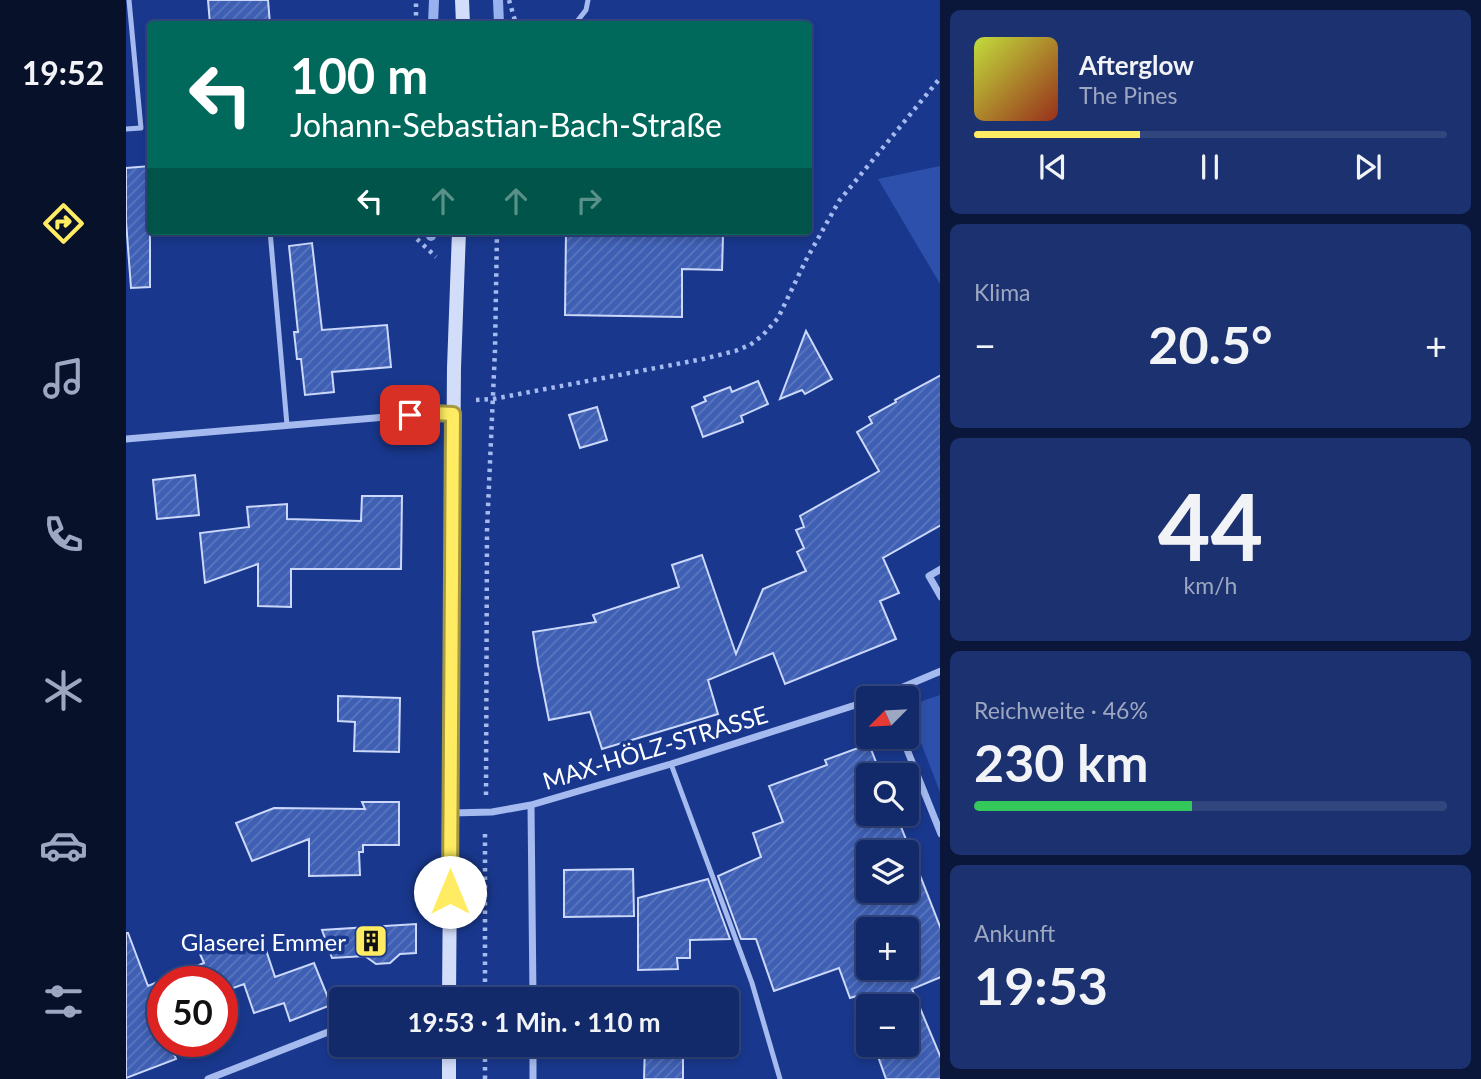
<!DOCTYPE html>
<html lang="de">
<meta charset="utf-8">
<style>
body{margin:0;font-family:Lato,sans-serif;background:#1c3270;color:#f1f3f6;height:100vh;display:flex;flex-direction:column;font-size:26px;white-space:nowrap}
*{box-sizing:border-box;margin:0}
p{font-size:23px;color:#9da7c1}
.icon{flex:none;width:38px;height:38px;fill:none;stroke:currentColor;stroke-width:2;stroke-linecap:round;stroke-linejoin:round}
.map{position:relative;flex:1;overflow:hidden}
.drawer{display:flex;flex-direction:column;gap:10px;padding:10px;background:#0a173a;width:541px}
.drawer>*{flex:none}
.guide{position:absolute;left:21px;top:21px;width:665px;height:214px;border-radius:7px;box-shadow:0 4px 10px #0003,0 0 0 2px #32467e;background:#00695c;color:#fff;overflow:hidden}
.needle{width:46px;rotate:246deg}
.tools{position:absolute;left:730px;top:686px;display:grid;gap:14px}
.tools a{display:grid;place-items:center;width:63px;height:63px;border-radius:7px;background:#132a6a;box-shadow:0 4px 10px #0003,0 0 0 2px #32467e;font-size:35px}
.speed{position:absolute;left:21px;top:966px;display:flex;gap:14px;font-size:35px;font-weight:700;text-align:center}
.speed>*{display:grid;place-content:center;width:91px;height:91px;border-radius:50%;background:#132a6a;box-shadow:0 4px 10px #0003,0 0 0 2px #32467e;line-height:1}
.speed .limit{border:10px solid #d22;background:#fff;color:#111}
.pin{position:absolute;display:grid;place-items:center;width:60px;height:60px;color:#fff;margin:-30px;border-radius:14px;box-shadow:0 4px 10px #0006}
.me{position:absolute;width:77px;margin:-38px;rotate:0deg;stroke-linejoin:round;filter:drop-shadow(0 0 5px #0008)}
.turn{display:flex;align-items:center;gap:24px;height:147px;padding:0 28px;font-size:32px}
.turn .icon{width:91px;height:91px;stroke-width:2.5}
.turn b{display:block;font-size:49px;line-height:60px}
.lanes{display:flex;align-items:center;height:66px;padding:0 28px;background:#0003;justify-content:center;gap:35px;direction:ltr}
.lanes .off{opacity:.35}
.big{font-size:52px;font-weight:700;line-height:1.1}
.drawer .card{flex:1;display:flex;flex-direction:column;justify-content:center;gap:10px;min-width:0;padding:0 24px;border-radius:10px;background:#1c3270}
.drawer .dial{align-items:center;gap:0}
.dial b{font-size:91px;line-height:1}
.song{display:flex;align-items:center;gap:21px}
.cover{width:84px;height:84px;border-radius:10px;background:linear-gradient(135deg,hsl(70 70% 55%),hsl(10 70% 35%))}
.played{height:7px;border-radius:4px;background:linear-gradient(90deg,#ffec62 35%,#32467e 35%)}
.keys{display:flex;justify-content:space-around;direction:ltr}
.heat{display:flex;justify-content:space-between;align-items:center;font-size:38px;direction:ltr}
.charge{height:10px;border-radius:5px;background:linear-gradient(90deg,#34c759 46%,#32467e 0)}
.trip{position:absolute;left:203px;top:987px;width:410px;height:70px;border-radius:7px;background:#132a6a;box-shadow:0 4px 10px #0003,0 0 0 2px #32467e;font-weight:700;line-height:70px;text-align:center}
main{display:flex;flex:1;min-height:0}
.tab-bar{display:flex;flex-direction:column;width:126px;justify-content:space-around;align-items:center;background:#08112a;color:#9da7c1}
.tab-bar .icon{width:49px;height:49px}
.tab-bar .selected{color:#ffec62}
.tab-bar b{font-size:32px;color:#f1f3f6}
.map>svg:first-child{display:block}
.green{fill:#2c50ab}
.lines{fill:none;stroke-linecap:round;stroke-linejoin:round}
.stream{stroke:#98b2f0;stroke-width:10}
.building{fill:url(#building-hatch);stroke:#cbd8fa;stroke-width:2;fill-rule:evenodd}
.path{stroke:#a5baee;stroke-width:4.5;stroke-dasharray:3.5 5;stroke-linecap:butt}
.service{stroke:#a5baee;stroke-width:5}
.minor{stroke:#a5baee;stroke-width:7}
.secondary{stroke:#d2ddfa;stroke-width:14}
.route-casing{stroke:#a69940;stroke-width:18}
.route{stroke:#ffec62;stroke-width:12}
.labels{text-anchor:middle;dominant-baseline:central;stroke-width:7;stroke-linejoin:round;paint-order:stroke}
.street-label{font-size:24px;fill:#fff;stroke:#19388d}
.poi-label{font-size:24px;fill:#fff;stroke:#19388d;text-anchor:end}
</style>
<main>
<nav class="tab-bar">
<b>19:52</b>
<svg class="icon selected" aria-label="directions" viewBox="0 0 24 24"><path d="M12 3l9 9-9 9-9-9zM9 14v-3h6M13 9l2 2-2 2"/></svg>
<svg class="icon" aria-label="music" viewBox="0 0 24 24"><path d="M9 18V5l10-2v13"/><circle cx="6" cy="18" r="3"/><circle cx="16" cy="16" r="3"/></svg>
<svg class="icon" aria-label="phone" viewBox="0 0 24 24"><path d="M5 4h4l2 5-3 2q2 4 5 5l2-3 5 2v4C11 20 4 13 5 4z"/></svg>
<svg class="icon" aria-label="climate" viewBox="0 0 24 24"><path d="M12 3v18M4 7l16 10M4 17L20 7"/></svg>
<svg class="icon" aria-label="car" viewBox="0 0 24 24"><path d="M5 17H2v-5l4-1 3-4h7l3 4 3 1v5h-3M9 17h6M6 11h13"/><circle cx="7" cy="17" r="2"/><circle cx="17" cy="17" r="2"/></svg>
<svg class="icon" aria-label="filters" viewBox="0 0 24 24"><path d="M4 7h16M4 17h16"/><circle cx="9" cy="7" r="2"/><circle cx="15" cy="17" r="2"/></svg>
</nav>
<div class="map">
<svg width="815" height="1079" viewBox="0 0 815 1079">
<defs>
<pattern id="building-hatch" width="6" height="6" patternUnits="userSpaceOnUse" patternTransform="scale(1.75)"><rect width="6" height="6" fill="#3e5fb3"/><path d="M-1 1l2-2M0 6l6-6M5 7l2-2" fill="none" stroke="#5b77be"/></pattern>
</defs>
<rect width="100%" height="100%" fill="#19388d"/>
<path class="green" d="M814,166H815L814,284L752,179Z
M814,695H815L814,792L785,717C787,701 801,700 814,695Z"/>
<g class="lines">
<path class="stream" d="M372,0L373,24
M307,24L308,0
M305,236V231"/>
</g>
<path class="building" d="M82,0H142L144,24H84Z
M24,166V287L5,288L0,221V168Z
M440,231H557V235L597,236L596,270L556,269V317L439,315Z
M186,243L196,330L261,325L265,367L206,372L208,392L179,395L175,359H171L168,332H172L163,246Z
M680,331L706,379L679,394L676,390L654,399Z
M815,375V525L757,558L773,593L754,601L770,639L659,684L647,653L582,680L592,714L476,749L464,712L423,720L412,665L407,632L470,622L467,615L553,587L546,565L576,555L610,654L637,589L680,571L671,552L678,548L670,530L678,527L674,516L753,471L731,432L746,423L743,417L770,402L769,400Z
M632,381L642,404L615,416L617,422L577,437L566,407L580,401L578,397L604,387L606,392Z
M471,407L481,440L454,448L443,415Z
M69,475L73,515L31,519L27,480Z
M236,496H276L275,569H165V607L132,606V564L79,583L74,533L123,527L121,507L161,504V519L235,521Z
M212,696L274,698L273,752L228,751L229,722L212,721Z
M743,744L755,775H742V814H770L815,929V977L786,989L815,1058V1079H760L748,1045H780V1006H742V1028L731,996L724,998L713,968L648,991L630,939H615L592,876L635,857L627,833L657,822L643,786L701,765L699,760ZM742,852H780V891H742ZM742,929H780V968H742Z
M236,802H273V845H237V852H233L234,875L183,876V839L126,861L110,823L148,808L239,809Z
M507,869L508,916L438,917V870Z
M582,879L604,939L564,940V958H551L552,969L512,970V898Z
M290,924V953L274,954L264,963L250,964L239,956L206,958L196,930Z
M0,933H2L22,986L78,963L74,954L107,939L136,938L149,977L188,963L205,1005L164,1021L158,1003L128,1013L118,984L96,992V982H37V1041H43L50,1059L0,1078Z
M519,1045H557V1079H518Z"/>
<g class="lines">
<path class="path" d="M383,0L390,24
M290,24V0
M290,231V238L310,257
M350,400L367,399L577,359L609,351L624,345L637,335L652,318L680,260L713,201L815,77
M360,795L361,530L369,350L371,231
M359,999V832
M359,1079V1045"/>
<path class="service" d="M449,24L460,10L462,0
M0,129L15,128L3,0
M144,231L161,425
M545,764L626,983L654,1079"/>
<path class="minor" d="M0,439L307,413L327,414
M815,569L803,576L815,597
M751,698L815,671
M776,737L815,834
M405,805L407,999
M325,813L366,812L405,805L545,764L742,701
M300,999L323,997
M407,1045V1079
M82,1079L215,1027"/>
<path class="secondary" d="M336,0L337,24
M323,999L328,368L333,231
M323,1079V1045"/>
</g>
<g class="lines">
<defs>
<path id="route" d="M284,415L307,413L327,414L324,892"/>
</defs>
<use href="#route" class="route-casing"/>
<use href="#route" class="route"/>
</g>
<defs>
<symbol id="building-square" viewBox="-11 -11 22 22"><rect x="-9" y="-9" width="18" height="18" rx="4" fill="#ffec62" stroke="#19388d"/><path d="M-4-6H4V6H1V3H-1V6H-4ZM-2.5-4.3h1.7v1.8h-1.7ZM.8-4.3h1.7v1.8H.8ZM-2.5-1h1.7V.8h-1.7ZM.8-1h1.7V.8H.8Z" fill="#111"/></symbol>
</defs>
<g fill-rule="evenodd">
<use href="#building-square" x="226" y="922" width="38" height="38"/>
</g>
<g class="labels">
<g class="street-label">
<text transform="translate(529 747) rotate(-17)">MAX-HÖLZ-STRASSE</text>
</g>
<g class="poi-label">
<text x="220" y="941">Glaserei Emmer</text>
</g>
</g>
</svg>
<div class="tools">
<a><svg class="needle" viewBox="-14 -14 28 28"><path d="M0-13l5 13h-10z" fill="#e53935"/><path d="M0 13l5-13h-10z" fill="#9da7c1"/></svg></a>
<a><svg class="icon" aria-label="search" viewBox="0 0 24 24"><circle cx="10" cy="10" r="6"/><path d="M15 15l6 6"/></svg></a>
<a><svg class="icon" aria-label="layers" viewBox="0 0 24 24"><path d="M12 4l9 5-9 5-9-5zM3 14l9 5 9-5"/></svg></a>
<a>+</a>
<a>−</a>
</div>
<div class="speed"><div class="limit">50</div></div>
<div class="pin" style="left:284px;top:415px;background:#d93025"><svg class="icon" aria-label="arrive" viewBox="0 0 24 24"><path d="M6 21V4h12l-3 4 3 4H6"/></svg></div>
<svg class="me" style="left:324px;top:892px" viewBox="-20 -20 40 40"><circle r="19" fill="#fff"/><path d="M0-13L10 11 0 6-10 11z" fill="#ffec62"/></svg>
<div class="trip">19:53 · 1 Min. · 110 m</div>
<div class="guide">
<div class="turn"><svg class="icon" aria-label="left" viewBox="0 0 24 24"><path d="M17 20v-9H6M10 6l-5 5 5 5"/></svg><div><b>100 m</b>Johann-Sebastian-Bach-Straße</div></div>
<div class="lanes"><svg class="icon" aria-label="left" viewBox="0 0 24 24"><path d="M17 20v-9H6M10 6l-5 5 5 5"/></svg><svg class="icon off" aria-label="ahead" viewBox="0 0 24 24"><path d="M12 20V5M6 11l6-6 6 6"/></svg><svg class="icon off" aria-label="ahead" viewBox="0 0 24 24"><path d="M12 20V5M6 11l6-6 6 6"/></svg><svg class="icon off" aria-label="right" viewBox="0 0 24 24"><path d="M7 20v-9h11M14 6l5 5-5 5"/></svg></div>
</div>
</div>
<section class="drawer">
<div class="card">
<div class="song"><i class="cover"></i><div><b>Afterglow</b><p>The Pines</p></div></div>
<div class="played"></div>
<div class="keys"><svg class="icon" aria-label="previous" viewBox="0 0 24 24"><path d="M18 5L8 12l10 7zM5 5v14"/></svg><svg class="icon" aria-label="pause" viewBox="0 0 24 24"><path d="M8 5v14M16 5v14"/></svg><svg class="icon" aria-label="next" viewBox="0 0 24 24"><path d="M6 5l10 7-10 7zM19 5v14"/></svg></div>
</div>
<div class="card"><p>Klima</p>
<div class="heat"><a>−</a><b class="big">20.5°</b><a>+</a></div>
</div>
<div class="card dial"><b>44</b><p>km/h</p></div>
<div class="card"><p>Reichweite · 46%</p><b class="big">230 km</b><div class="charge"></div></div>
<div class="card"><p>Ankunft</p><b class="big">19:53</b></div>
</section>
</main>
